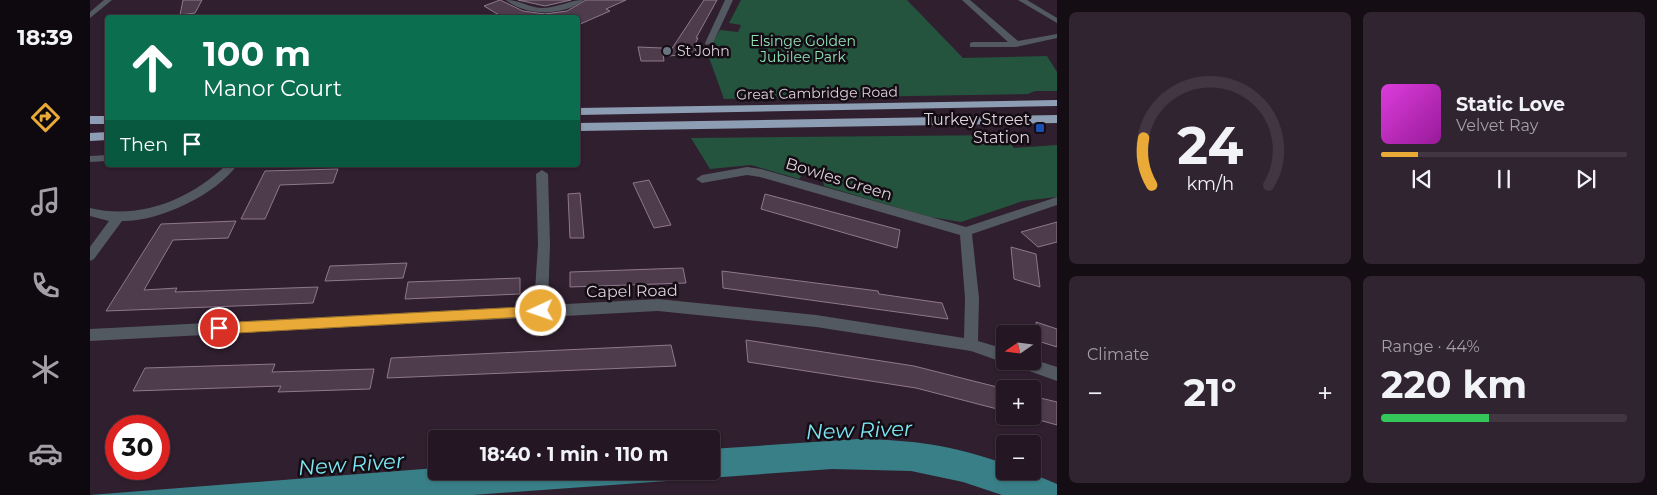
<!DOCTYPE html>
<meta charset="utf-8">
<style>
body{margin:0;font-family:Montserrat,sans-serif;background:#302430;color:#f1f3f6;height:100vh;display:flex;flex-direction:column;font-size:19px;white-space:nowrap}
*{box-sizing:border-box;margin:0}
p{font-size:16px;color:#a39fa6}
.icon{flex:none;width:28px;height:28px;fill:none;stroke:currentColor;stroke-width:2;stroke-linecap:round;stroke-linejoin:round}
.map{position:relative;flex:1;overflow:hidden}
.sheet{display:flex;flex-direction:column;gap:12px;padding:12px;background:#140d13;width:600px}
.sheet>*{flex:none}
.hud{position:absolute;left:15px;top:15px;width:475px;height:152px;border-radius:5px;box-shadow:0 1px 4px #0004,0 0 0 1px #413641;background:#0b6e4f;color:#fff;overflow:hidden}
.needle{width:32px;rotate:256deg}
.fabs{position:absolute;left:906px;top:325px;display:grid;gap:10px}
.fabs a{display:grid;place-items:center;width:45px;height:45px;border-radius:5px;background:#241723;box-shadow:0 1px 4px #0004,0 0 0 1px #413641;font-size:25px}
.speed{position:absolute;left:15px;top:415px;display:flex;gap:10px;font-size:25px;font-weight:700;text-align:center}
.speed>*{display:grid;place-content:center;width:65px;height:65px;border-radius:50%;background:#241723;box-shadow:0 1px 4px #0004,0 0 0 1px #413641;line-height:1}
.speed .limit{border:8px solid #d22;background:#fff;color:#111}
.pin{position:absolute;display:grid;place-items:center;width:42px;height:42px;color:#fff;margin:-21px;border:2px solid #fff;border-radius:50%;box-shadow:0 1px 5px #0007}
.me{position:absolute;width:55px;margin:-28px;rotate:267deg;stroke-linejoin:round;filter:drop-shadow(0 0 4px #0008)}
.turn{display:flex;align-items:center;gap:18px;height:105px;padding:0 15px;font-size:22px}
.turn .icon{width:65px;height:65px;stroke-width:2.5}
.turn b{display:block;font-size:35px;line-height:42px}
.then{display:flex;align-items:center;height:48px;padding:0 15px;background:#0003;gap:10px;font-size:19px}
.big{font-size:38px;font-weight:700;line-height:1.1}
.sheet .tile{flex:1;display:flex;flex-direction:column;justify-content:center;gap:8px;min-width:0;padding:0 18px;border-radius:8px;background:#302430}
.sheet .dial{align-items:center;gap:0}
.dial svg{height:130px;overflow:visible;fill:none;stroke:#413641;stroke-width:7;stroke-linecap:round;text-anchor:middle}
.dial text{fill:#f1f3f6;stroke:none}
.song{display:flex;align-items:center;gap:15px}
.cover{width:60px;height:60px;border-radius:8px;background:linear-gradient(135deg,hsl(300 70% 55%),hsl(300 70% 35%))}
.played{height:5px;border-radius:2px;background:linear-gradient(90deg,#eaaa38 15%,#413641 15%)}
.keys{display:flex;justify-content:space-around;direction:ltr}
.heat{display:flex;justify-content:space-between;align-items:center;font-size:28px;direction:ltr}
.charge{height:8px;border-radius:4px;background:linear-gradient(90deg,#34c759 44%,#413641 0)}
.sheet .tiles{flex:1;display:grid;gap:12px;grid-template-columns:repeat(2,1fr)}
.trip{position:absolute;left:338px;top:430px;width:292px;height:50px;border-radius:5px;background:#241723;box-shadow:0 1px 4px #0004,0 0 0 1px #413641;font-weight:700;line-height:50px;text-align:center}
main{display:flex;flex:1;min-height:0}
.dock{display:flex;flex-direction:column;width:90px;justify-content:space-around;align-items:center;background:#0e090e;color:#a39fa6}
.dock .icon{width:35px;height:35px}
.dock .active{color:#eaaa38}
.dock b{font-size:22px;color:#f1f3f6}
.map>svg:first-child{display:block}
.green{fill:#24543d}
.water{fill:#397f87}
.building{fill:#4e3b4c;stroke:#8e798c}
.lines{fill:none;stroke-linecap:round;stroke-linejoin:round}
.minor{fill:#525961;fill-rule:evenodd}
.highway{fill:#8d9eb4;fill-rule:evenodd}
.route{fill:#eaaa38;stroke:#986e24}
.worship-dot{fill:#6b7280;stroke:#140c13;stroke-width:2}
.transit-dot{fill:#1a4fb4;stroke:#140c13;stroke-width:2}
.labels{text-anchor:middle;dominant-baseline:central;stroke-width:5;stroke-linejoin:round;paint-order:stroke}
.far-park-label{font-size:14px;fill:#8ee0b5;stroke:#140c13}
.far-poi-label{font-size:14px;fill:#dcd1db;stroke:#140c13;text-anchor:start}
.far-street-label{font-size:14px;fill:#dcd1db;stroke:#140c13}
.poi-label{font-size:16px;fill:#dcd1db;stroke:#140c13;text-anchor:end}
.street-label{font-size:16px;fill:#dcd1db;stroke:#140c13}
.near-water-label{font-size:21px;font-style:italic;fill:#7de8f5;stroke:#140c13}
</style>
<main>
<nav class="dock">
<b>18:39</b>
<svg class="icon active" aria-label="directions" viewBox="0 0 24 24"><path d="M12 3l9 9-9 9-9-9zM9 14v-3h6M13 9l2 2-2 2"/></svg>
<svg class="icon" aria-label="music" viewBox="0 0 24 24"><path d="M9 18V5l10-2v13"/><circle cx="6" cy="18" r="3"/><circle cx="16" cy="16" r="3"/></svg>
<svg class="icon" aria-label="phone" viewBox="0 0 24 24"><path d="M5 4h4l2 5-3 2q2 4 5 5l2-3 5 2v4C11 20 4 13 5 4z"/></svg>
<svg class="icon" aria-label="climate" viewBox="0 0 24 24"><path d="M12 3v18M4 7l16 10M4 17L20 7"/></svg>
<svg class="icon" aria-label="car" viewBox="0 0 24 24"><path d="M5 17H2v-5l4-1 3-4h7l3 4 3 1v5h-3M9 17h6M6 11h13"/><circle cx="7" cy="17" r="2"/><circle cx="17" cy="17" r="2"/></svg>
</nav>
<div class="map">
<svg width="967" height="495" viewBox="0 0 967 495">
<rect width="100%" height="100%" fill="#301f2f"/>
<path class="green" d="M651,0H817L873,58L957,56L967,72V91H945L938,94L634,99L617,52L630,30L648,32L651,25L639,23Z
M913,135L924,148L967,145V197L933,201L871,222L840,217L734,186L732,174L716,170L709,179L661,165L620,169L601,138Z"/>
<path class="water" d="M768,439C824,440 862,445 915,464V471H936L967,484V495H912L873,482L821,471L742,469L383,495H0L346,468V471H621V449Z"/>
<path class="building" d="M93,0H112L105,13L90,15Z
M410,0L433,11L455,14L477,11L496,0H536L516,9L520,11L488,25V18H414L394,6Z
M428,0H481L455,6Z
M614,0H627L606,38H608L604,46L607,54L577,56Z
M548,47L572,48L574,61H551Z
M248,169L243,183L190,185L175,219H151L175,171Z
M559,180L581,225L564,228L543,183Z
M490,193L494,238H480L478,194Z
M675,194L810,230L807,248L671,209Z
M146,221L138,238L83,240L54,290L87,288L85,292L228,287L223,303L16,311L71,224Z
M967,222V242L948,247L931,232Z
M921,247L946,254L950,287L924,279Z
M317,263L313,278L235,281L240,266Z
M593,268L596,283L480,287V272Z
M632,271L788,291L789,294L852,303L858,319L633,288Z
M430,278V294L315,299L318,282Z
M946,322L967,329V347L948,341Z
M656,340L824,366L915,389V411L826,388L658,362Z
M581,345L586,366L297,378L301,358Z
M185,364L182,372L284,369L280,389L188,392L191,386L43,391L55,368Z
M942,396L967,402V425L942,418Z"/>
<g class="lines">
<path class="minor" d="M14,0H22L0,18V12Z
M416,0C430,0 441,9 455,8C469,7 480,0 494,0C474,16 436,17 416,0Z
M635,0H643L623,43L616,45L615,43Z
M872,0H880L928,41L967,34V38L926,47H880V43L883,42H918Z
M928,0H937L967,18V23Z
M18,155V161L0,162V156Z
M136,165H147C126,195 68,222 32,221L4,259L0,261V247L19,221L0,216V208C49,220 100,200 136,165Z
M657,167L671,169L876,227L967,197V205L882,234L889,298L888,341L915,349V361H918L915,363L881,351L726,327L568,311L0,341V329L444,306L448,244L446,174L452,170L458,174L460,244L458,305L568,299L726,315L874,338L875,298L870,235L670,177L657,175L612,183L606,179L612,175Z
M942,359L967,367V381L925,366L923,361H942Z"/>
<path class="highway" d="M967,100V106L488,115V108Z
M967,115V123L488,131V123Z
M0,116H18V124H0Z
M18,132V140L0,141V133Z"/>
</g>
<path class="route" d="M451,306L458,311L451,316L129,334L123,328L129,323Z"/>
<circle class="worship-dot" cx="577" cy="51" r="5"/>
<rect class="transit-dot" x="945" y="123" width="10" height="10" rx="2.5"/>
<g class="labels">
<g class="far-park-label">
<text x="713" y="41">Elsinge Golden<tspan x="713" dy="16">Jubilee Park</tspan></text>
</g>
<g class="far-poi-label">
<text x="587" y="51">St John</text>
</g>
<g class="far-street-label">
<text transform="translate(727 93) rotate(-1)">Great Cambridge Road</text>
</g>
<g class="poi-label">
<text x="940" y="119">Turkey Street<tspan x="940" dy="18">Station</tspan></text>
</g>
<g class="street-label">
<text transform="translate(749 179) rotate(17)">Bowles Green</text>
<text transform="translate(542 291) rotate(-1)">Capel Road</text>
</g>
<g class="near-water-label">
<text transform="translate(769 430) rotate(-2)">New River</text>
<text transform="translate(261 464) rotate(-4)">New River</text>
</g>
</g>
</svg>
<div class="fabs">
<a><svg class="needle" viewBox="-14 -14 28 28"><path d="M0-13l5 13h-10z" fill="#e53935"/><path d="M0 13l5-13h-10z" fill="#a39fa6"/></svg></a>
<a>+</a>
<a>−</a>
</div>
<div class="speed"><div class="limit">30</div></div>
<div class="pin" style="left:129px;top:328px;background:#d93025"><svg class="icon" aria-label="arrive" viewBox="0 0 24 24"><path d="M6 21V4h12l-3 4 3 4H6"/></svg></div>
<svg class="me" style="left:451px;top:311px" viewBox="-20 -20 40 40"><circle r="17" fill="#eaaa38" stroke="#fff" stroke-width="3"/><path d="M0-11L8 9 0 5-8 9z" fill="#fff"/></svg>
<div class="trip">18:40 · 1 min · 110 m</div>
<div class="hud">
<div class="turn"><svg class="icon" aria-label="ahead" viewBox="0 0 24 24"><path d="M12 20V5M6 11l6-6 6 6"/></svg><div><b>100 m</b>Manor Court</div></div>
<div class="then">Then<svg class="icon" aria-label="arrive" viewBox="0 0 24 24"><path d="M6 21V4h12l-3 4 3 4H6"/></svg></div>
</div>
</div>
<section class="sheet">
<div class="tiles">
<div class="tile dial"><svg viewBox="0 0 100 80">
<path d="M14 69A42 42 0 1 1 86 69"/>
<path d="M14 69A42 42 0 0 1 9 40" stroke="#eaaa38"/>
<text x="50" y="56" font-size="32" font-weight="700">24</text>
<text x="50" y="72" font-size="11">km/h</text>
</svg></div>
<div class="tile">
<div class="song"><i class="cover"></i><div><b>Static Love</b><p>Velvet Ray</p></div></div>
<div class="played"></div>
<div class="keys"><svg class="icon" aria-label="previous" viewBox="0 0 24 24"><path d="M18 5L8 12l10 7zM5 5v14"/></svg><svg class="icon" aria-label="pause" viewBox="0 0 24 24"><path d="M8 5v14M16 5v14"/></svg><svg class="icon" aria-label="next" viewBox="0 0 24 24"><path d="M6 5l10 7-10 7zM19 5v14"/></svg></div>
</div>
<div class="tile"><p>Climate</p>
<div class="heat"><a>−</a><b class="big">21°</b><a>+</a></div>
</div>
<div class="tile"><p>Range · 44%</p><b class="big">220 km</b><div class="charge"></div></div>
</div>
</section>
</main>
